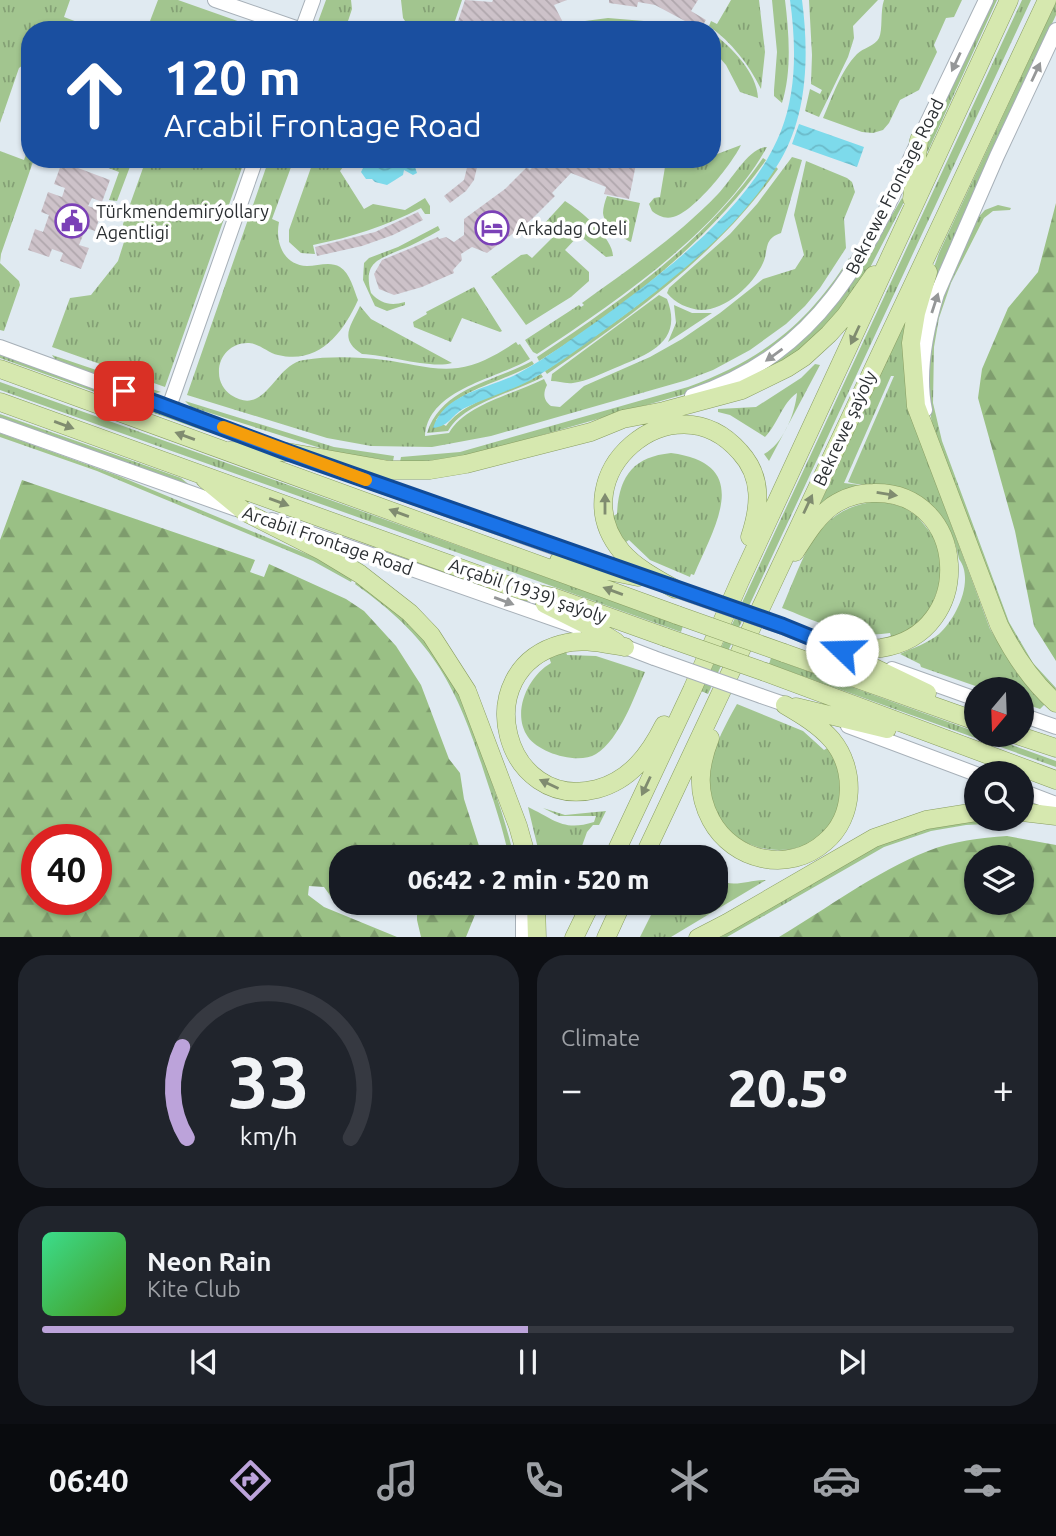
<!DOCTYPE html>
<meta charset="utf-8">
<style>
body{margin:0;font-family:Ubuntu,sans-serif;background:#20242c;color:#f1f3f6;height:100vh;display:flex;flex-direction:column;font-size:26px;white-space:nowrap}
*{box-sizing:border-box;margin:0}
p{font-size:23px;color:#9ea1a6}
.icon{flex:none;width:38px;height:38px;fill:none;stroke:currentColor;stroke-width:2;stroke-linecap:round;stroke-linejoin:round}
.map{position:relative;height:937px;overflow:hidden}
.details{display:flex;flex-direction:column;gap:18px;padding:18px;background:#0d0f14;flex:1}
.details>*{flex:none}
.banner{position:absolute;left:21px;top:21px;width:700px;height:147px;border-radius:28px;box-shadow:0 2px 5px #0004;background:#1a4fa0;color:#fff;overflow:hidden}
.needle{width:46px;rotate:199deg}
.controls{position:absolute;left:964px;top:677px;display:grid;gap:14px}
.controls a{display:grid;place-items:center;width:70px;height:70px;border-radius:50%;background:#171b24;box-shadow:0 2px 5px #0004;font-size:35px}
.speed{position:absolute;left:21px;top:824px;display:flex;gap:14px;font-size:35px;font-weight:700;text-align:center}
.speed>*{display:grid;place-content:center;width:91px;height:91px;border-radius:50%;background:#171b24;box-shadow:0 2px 5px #0004;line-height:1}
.speed .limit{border:10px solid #d22;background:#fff;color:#111}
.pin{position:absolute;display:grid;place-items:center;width:60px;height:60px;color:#fff;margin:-30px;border-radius:14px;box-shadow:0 4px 10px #0006}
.me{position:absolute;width:77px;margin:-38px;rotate:291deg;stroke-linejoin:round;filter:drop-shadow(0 0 5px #0008)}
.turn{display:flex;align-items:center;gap:24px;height:147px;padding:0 28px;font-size:32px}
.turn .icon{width:91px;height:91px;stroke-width:2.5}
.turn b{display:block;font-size:49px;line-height:60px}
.big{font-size:52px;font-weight:800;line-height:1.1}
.details .widget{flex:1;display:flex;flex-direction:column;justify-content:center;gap:10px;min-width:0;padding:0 24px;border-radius:28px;background:#20242c}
.details .dial{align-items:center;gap:0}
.dial svg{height:182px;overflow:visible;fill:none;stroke:#363941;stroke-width:7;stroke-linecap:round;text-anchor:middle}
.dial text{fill:#f1f3f6;stroke:none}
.song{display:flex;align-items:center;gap:21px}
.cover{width:84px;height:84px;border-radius:10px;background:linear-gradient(135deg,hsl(150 70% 55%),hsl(100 70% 35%))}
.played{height:7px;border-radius:4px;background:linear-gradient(90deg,#bca3da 50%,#363941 50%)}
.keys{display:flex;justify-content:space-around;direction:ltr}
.heat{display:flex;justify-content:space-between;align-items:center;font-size:38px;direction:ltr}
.details .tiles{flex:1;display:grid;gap:18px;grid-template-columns:1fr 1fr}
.widget:last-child{grid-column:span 2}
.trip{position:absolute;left:329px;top:845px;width:399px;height:70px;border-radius:28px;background:#171b24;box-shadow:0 2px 5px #0004;font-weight:800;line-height:70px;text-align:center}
.tab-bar{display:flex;height:112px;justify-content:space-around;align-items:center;background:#090b0e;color:#9ea1a6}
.tab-bar .icon{width:49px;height:49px}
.tab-bar .on{color:#bca3da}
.tab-bar b{font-size:32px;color:#f1f3f6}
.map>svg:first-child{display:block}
.grass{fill:url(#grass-tufts)}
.forest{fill:url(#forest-firs);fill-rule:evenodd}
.water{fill:url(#water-waves)}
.building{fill:url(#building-back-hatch)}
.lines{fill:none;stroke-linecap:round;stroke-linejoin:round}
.minor-casing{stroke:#a7b0b8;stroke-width:16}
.major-casing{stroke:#889d61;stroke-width:19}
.minor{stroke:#fff;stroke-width:14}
.major{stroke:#d6e8af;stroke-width:18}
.minor-bridge-casing{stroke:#a7b0b8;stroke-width:16;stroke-linecap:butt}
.major-bridge-casing{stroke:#889d61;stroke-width:19;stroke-linecap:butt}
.minor-bridge{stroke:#fff;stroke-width:14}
.major-bridge{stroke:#d6e8af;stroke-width:18}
.oneway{fill:#959798}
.oneway2{fill:#808c70}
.route-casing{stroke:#114b97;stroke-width:18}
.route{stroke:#1a73e8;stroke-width:12}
.slow{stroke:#f59e0b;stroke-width:12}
.labels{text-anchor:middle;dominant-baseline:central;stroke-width:7;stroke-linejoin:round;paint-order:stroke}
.street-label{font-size:18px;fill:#2b2f32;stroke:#fff}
.poi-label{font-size:18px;fill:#2b2f32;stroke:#fff;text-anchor:start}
</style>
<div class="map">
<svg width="1056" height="938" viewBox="0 0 1056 938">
<defs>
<pattern id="grass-tufts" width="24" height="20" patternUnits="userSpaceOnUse" patternTransform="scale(1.75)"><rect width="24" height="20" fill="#a2c58f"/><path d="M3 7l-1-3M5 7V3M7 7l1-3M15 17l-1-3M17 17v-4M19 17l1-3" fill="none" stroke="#84a075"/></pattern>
<pattern id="forest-firs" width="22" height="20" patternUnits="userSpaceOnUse" patternTransform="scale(1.75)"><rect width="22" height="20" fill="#9ac085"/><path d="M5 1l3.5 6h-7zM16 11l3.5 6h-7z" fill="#7e9c6d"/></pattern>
<pattern id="water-waves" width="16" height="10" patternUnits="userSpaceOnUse" patternTransform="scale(1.75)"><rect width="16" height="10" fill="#7ddaeb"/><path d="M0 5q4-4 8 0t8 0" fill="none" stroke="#6cbbca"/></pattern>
<pattern id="building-back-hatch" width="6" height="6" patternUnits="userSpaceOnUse" patternTransform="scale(1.75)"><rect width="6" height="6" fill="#cdc2c9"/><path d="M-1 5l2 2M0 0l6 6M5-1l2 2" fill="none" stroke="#b0a7ad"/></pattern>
</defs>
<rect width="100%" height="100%" fill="#e0eaf1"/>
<path class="grass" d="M0,0H70L64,17L96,29L30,30V60L19,68L0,123Z
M158,0H178L263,30H176L150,21Z
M326,0H351L352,9L345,30H315Z
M401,0H462L452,30H411L403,18Z
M731,0H759L765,52L761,89C748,63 732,43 709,26L711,21L717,24Z
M772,0H785C789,33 792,71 782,103L774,96V90L777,52Z
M809,0H878L853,26L854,38L848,57L819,117L805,111L810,89L820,94L822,90L811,84L812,55Z
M884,0H962L954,17L946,18L934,45L937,52L919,90L900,100L889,123L883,130L873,133L862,132L823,118C832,98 841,70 857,54C863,48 875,46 879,38C883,30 880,11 884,0Z
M990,0H997L928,151L924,153L922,149Z
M1022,0H1031L708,694L701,691Z
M1056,2V15L991,154L916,366L926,290L939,253Z
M608,18L644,21L667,30H598L597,28L579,30L587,28L585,21Z
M712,33C732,47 757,73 758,98L740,92L726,65L712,49Z
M30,143V159H34L1,254L0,263L19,281L20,285L4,331L0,330V151L24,160Z
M741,145C732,164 693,213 673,217C665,219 658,216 652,211L649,204L654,198L660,197L665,167L659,165L660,160L712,159V156Z
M767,147C720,231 616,302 537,354L533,352L525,340L579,305L581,307L584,305L582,303C629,269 678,236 718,194C731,181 749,147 767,147Z
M792,157L802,160L781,233C763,239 769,250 763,263C753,285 726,310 701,310C688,309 675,303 667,293L669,288L730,234L757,204Z
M763,158L766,160C712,238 620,312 539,361L537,357C620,302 705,242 763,158Z
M100,159L130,160L131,164L117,201L109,200L119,172L98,164Z
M143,159H245L165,387L52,347L70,298L91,295L118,261L124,242L123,224L143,168Z
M269,159H294L272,219L279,222C275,242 283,265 307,266C318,266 330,261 340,267C350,273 354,290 358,300C343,333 319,365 278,355C268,353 260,344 249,343C232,342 218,356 219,373C219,382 224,390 231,395C266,418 274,364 304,360C330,356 359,357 384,360C409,363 432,371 458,368C479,365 498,354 516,342L518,345L520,344L530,359C497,379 428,389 425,436L449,433C465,404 515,394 544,379L547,385C543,393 543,400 551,406L560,407L584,386L650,357L682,339L720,313L763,279L795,269L804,255L794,215L806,161L847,178L852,182L855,192L844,219L846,248L820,288L805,306L786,324L750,350L713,370L687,380L491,436L432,447L371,446L327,438L187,395Z
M314,159H344L346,163L340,171L364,209L373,204L405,210L425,198L430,206V214H425L421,208C386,226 352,237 313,245L315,254L301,253L289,242V230Z
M776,167L778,169C718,254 633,315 547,374L545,371C630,313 716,252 776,167Z
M607,196L640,203L631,242C621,238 604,225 603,213C603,208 605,201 607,196Z
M902,198L904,202L858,291L800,354L734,384L760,369L880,235Z
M565,201C580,210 613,238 613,256L606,257L579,235L565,250L589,272V281L571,297L526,325L491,277L521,255L527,254L532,258L554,236L543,225Z
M998,205L1011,208L1010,210L993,211L984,218L951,283L939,318L934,347L933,403L942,441L1009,622L1033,663L1056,688L1055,693L1011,638L932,425L927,385L933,319L975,221L985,210Z
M438,226L440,230C427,237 414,245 400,250C377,260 363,263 371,293C381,304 391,306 405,302V305L387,311L375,306L363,280L364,263L369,258L398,247Z
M849,258L851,265L833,294L759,362L692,392L486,451L445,460L400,462L401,457L460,452L688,387C761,360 808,324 849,258Z
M474,287L502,331L500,332L462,318L451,342L414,327L413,322L427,314L426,312Z
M659,295L667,299C684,343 647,354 615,368C601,374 587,381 573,383C565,384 558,381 551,381L552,374Z
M674,305L692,313H712L668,342L676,323Z
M360,306L371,319L452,363C430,369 388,355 362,354C338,339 351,326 360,306Z
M910,310L913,422L990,629L1016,672L1045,704L1040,709L1022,703V690L984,689L921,667L920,664L900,654C913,648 928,643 939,634C956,619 975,580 959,559C952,520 927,491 886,486C874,484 859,486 848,482L894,376H891L844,483L868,486L818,508Z
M0,354L223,434L207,432L0,358Z
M52,355L161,392L151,394L56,361Z
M532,361L534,364C501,383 458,388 436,420L446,426C466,399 511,391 541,374L543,377C515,392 463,403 448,431L427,433C442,387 494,382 532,361Z
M815,364L820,365L769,461L764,454C783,444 795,414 797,393C782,403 778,424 765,437L730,415L718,412V409L756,407L801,378Z
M0,382L683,626L681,632L0,390Z
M185,401L334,447L394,456L393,461L333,452L191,407Z
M0,414L181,478L192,487L0,419Z
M0,433L119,476L314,557L353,578L351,582L313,561L97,471L0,437Z
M671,453C755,464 714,527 694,575L691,574L690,577L650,560L629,540L623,544L611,517L617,514C619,476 633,457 671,453Z
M880,501L903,507L917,516L934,537L941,557V581L926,620L892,640L890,633C849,639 819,622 782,608C805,556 814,507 880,501Z
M357,581C378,597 401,612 418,633C458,678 473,724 491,780C500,806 508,831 514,857H509C503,829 494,802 485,775C457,686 433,639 355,584Z
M565,648L567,655L596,656L645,672C634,697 620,739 596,754C578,765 539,753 528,737C511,713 528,676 551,663L549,657Z
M771,658L976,732V735H984L1056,761V767L769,664Z
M737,704L803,731L824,750L831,746C835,760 840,773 840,788C842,875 707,869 709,779C710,753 724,727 737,704Z
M528,807C554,819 563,832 594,822L596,816H559L543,808L565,815L606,811L599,825H593L587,832L578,857H540Z
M1007,819V823L966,825L931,831L884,847L727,937L719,938C779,902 851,851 917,830C946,821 977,820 1007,819Z
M716,880C737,888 746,880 766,880L671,937H640L657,903H716Z"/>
<path class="forest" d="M1056,203V661L1034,626L1015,531L978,398L982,369L1008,308L1038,272Z
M22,480L255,560L250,572L264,577L269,564L346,599L364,611L396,646L421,685L449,759L460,773L464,799L479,846L478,857L341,858V903H348L347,905L334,901L324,887L309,886L308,895L324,907L397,937H0V540ZM37,840H96V900H37Z
M1007,836L1056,845V937H779C828,908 875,872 928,851C953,841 980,838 1007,836ZM976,858H1022V903H976Z
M417,903H476L475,915L466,937H421L417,920Z"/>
<path class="water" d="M790,0H802C809,53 808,114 780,161C740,228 673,280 610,326C584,345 558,364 531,380C510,391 488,397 467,407C451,414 451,426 433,428C445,392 489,389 519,373C548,357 576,336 603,317C667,270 751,207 781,131C797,90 796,43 790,0Z
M799,124L864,147L857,167L792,144Z
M363,159H428L421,164L409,161L404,168L415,167L417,173L413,175L404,170L403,175L387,185L375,182L372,179H366L361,172L364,166L361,161Z"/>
<path class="building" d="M465,0L492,2L493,0H567L554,5L567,30H455Z
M609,0H698L691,11L706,20L700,29L655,5L638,2L637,7L609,3Z
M469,159H479L474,180L466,191L450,203L444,196L464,180Z
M540,159H654L653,166L636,164L629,199L604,194L606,187L571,173L552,193L555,196L532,219L487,253L472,247L461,254L462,260L453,270L454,273L422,287L394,295L379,289L374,274L382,260L438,237L439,239L446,237L454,242L464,235V219L505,189L527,167L530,170Z
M62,162L110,180L102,202L92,198L88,206L102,211L95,231L86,228L79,245L89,248L81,269L60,261L63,253L52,249L49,257L28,250L35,229L43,232L49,215L41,212L48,192L62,197L65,188L54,184Z
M418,212L423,220L393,235L362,246L317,256L315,247L375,232Z"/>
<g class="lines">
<defs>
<path id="minor" d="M215,0L302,30
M302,30L313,0
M0,347L279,449
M692,396C821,352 864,259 917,144C940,96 963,48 986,0
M169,407L256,159
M925,410C917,373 926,330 937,294L997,156L1056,30
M0,425L236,509
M318,463L595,562
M272,520L577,627
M783,627L831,646
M615,643L654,658
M892,669L976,699
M761,696L793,707
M1022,715L1056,727
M848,726L976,774
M1022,791L1056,804
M523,938V903"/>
<path id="major" d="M912,199L919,140
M928,272L916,313L911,343L916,406L999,625C1014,655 1031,681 1056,703
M0,369L677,615
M0,402L521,590L553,597L665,637
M229,451L287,452L389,470H430L466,464L591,432L623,419L664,411L742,390L787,368L804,357L829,334L846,315L874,275
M205,479L245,512L322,551L360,574L410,613L431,635L467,691L518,826L527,858
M795,552C806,535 816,518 832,506C844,498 859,493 873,493C968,490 978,634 881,648C862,650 842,645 823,643
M559,561L638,577
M675,589C657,579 636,568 622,552C558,476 673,375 740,452C763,477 760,507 750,537
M545,604L595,629L616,642
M625,647C605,644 582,638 562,644C466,670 504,813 597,789C630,780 649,755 664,725
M835,649L927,693
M784,653L976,721
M765,672L1056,780
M796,707L887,729
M1017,735L1056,748
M710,738C699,766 696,792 711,820C733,861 789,874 825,842C855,817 856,769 832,740C819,725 802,715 785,705
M1022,812L1056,816
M613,858L692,690L740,581L1009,0
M643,858L1047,0
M536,903L537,938
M574,938L591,903
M606,938L622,903
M698,938L727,923L874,838L926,820L976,812"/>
</defs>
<use href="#minor" class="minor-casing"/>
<use href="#major" class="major-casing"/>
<use href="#minor" class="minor"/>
<use href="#major" class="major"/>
<defs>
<path id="minor-bridge" d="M679,591L783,627
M654,658L761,696"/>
<path id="major-bridge" d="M677,615L784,653
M665,637L765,672"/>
</defs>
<use href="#minor-bridge" class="minor-bridge-casing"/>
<use href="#major-bridge" class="major-bridge-casing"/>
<use href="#minor-bridge" class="minor-bridge"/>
<use href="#major-bridge" class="major-bridge"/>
</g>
<defs><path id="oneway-solid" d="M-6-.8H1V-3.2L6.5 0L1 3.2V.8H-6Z" transform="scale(1.75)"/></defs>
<g class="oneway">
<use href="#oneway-solid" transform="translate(956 62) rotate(115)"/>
<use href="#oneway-solid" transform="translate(1036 72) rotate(-65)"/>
<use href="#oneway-solid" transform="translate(935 303) rotate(-72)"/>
<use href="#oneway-solid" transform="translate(774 355) rotate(144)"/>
<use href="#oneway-solid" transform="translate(504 601) rotate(20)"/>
</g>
<g class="oneway2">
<use href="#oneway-solid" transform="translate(855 335) rotate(115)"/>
<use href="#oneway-solid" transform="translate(64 425) rotate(20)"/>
<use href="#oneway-solid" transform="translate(185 436) rotate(-160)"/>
<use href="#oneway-solid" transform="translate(887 494) rotate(9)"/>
<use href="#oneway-solid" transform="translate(279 502) rotate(20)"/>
<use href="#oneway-solid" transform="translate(605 504) rotate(-90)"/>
<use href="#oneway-solid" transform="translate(808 504) rotate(-65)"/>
<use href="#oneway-solid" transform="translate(399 513) rotate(-160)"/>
<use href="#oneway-solid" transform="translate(613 591) rotate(-160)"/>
<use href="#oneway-solid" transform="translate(549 784) rotate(-155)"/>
<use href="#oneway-solid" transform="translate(646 786) rotate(115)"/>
</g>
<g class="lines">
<defs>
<path id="route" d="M124,391L287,452L783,626L842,650"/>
</defs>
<use href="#route" class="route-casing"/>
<use href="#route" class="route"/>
<path class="slow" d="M223,427L366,480"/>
</g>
<defs>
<symbol id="civic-ring" viewBox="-11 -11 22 22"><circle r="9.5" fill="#fff" stroke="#7b41b7" stroke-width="1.5"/><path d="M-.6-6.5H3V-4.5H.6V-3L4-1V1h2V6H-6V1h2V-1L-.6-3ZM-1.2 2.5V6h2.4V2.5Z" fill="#7b41b7"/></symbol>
<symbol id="hotel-ring" viewBox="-11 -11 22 22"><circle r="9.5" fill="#fff" stroke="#7b41b7" stroke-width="1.5"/><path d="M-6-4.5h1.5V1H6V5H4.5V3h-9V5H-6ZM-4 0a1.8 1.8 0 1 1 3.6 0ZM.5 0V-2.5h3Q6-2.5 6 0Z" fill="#7b41b7"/></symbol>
</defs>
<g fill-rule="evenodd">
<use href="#civic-ring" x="53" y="202" width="38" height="38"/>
<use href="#hotel-ring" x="473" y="209" width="38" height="38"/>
</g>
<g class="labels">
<g class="street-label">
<text transform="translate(894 186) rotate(-63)">Bekrewe Frontage Road</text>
<text transform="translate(844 428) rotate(-65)">Bekrewe şaýoly</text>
<text transform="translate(328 540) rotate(19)">Arcabil Frontage Road</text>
<text transform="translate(528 590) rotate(19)">Arçabil (1939) şaýoly</text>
</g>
<g class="poi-label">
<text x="96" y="211">Türkmendemirýollary<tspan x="96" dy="21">Agentligi</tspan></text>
<text x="516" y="228">Arkadag Oteli</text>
</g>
</g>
</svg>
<div class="controls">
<a><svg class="needle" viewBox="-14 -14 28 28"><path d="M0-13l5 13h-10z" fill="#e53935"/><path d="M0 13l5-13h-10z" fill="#9ea1a6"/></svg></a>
<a><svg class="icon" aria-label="search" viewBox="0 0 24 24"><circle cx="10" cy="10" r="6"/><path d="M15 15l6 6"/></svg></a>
<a><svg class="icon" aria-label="layers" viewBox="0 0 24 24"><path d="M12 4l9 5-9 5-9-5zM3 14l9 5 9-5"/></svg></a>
</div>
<div class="speed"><div class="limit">40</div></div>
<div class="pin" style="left:124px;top:391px;background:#d93025"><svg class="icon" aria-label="arrive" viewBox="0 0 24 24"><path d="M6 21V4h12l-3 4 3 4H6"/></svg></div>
<svg class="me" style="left:842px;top:650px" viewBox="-20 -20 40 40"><circle r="19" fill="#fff"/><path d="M0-13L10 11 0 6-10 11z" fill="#1a73e8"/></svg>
<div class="trip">06:42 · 2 min · 520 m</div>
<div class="banner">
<div class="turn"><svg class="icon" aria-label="ahead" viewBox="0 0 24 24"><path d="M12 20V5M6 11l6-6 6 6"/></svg><div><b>120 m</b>Arcabil Frontage Road</div></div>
</div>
</div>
<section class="details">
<div class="tiles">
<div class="widget dial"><svg viewBox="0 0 100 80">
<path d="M14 69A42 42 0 1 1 86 69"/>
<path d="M14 69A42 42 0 0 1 12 29" stroke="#bca3da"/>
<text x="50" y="56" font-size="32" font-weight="700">33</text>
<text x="50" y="72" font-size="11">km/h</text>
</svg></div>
<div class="widget"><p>Climate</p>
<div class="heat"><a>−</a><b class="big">20.5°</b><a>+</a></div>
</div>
<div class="widget">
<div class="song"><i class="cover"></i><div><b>Neon Rain</b><p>Kite Club</p></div></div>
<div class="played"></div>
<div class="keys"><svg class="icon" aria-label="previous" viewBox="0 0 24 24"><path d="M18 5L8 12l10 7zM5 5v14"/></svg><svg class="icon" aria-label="pause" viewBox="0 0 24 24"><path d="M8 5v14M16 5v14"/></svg><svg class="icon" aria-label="next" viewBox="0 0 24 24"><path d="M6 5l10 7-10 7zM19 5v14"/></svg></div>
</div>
</div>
</section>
<nav class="tab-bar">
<b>06:40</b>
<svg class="icon on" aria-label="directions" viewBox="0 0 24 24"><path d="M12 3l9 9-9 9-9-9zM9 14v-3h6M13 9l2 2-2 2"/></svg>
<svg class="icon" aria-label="music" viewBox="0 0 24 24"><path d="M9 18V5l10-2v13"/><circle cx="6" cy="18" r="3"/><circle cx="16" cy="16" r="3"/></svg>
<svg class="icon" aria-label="phone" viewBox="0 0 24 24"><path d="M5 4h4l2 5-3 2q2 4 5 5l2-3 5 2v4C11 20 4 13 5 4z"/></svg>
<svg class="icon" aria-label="climate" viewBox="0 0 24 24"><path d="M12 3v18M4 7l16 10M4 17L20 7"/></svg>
<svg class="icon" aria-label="car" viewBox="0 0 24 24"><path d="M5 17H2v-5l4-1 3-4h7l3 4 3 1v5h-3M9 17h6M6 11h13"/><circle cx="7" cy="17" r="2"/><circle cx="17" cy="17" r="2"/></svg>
<svg class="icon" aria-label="filters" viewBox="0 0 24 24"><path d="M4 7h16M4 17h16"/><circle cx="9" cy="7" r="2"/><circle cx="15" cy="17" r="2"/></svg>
</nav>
